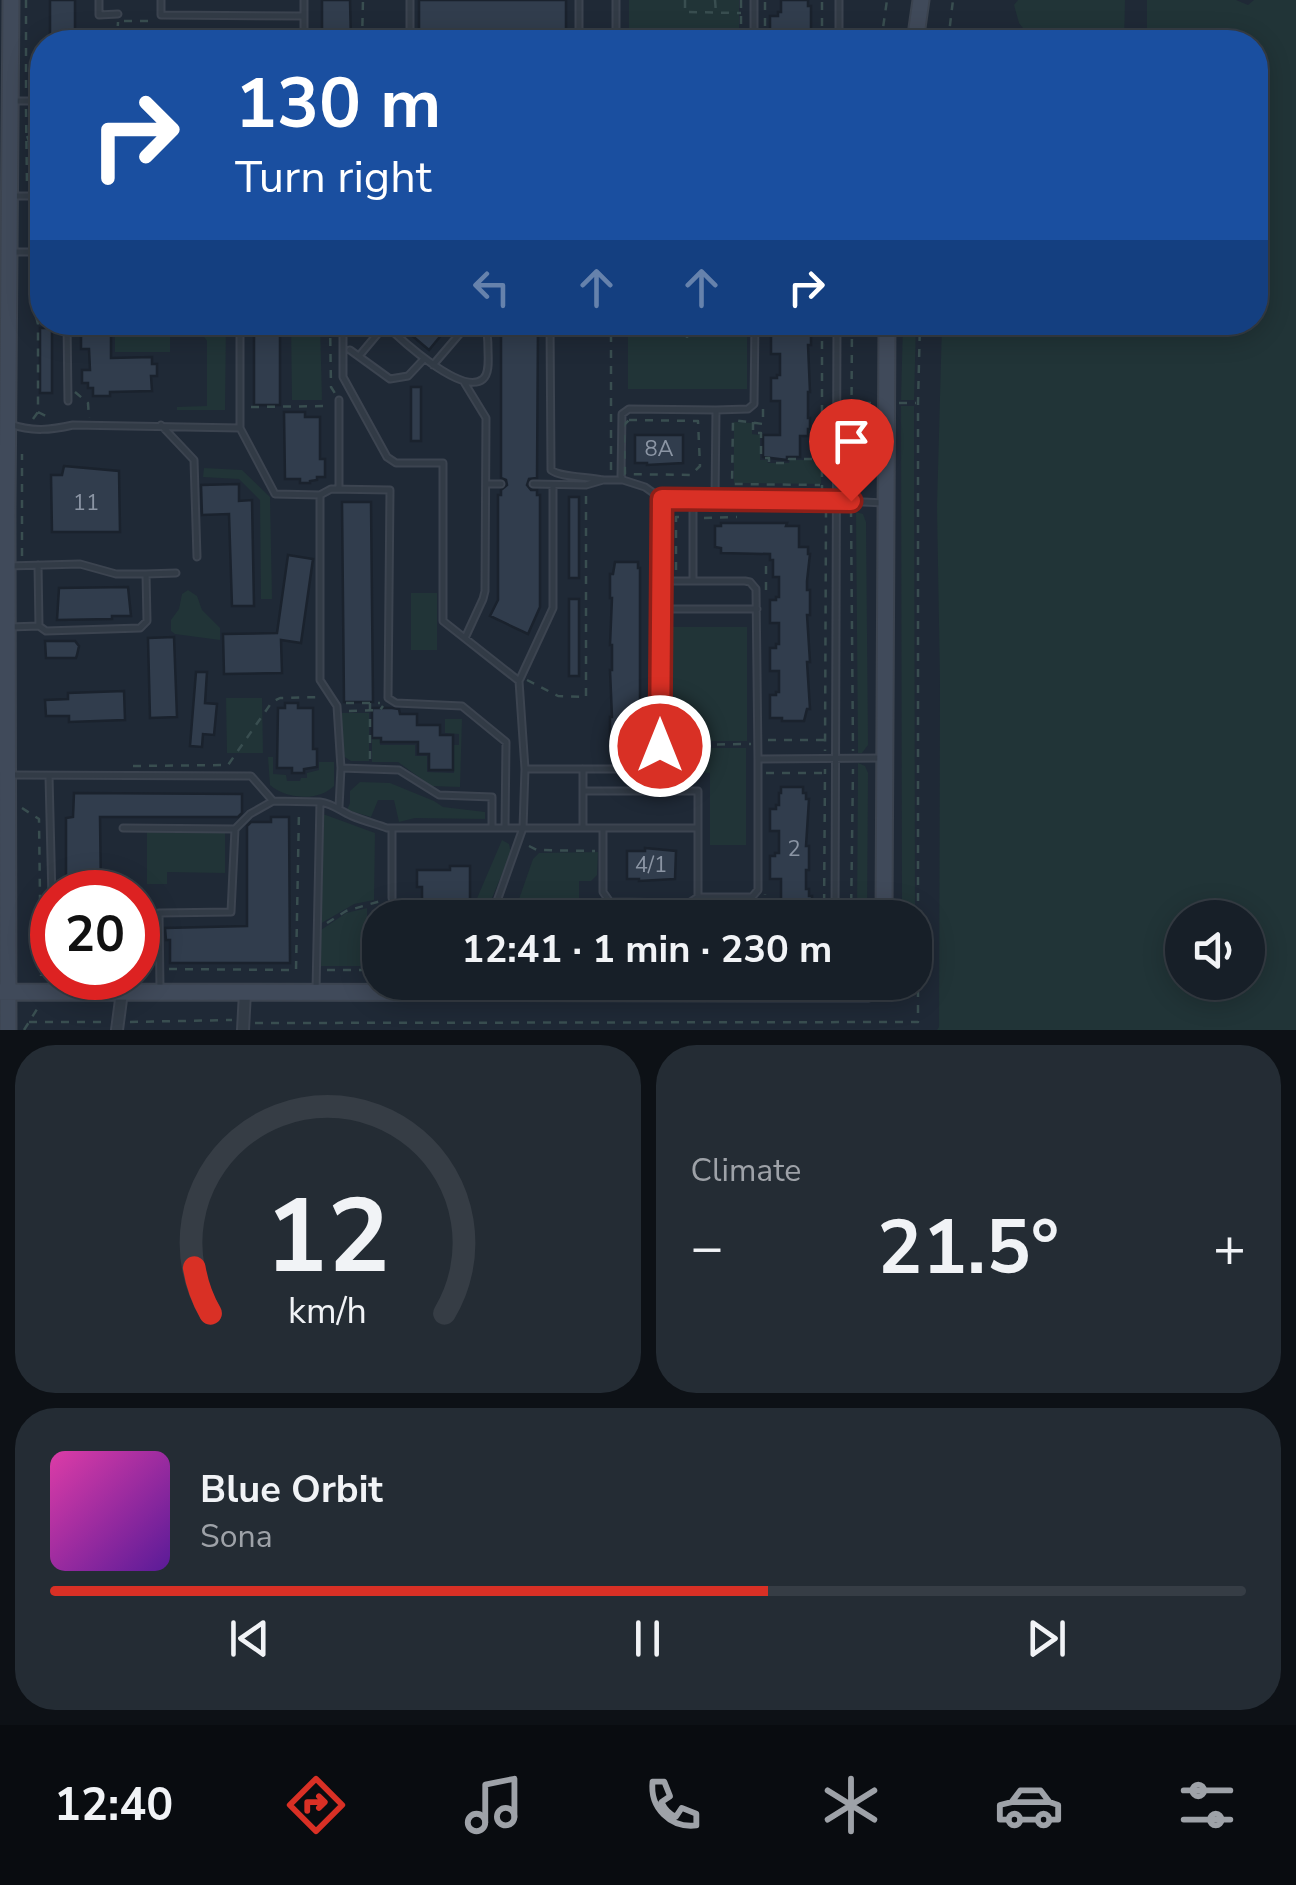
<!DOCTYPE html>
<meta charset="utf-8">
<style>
body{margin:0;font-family:"Nunito Sans",sans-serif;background:#242c34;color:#f1f3f6;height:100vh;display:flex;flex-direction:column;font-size:38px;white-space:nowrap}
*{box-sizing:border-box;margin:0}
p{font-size:32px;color:#9ea2a8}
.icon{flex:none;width:55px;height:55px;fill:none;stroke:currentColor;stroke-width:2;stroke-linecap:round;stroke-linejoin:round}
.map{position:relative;height:1030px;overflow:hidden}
.sheet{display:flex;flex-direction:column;gap:15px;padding:15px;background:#0d1116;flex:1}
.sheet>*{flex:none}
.banner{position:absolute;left:30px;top:30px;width:1238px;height:305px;border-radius:40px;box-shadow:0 5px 25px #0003,0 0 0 2px #363d45;background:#1a4fa0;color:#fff;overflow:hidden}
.fabs{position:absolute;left:1165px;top:900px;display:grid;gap:20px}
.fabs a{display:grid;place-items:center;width:100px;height:100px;border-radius:50%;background:#171f28;box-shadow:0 5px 25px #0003,0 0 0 2px #363d45;font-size:50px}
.speed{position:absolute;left:30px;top:870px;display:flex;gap:20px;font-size:50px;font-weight:700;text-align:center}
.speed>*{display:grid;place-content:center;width:130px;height:130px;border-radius:50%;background:#171f28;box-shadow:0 5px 25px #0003,0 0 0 2px #363d45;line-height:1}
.speed .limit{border:15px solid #d22;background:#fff;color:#111}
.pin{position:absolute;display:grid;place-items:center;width:85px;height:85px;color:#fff;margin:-102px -42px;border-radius:50% 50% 50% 0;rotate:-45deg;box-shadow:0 0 10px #0007}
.pin .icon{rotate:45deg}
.me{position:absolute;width:110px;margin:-55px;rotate:0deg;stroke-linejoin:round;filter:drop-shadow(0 0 8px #0008)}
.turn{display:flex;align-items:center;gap:35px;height:210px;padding:0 40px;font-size:45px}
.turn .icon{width:130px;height:130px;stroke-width:2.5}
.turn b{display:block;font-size:70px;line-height:85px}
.lanes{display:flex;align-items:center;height:95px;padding:0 40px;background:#0003;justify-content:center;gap:50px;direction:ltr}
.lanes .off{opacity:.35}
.big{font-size:75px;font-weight:700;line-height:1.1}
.sheet .tile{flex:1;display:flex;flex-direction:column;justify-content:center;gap:15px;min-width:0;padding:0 35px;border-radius:40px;background:#242c34}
.sheet .dial{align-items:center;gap:0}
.dial svg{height:260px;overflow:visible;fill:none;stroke:#363d45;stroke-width:7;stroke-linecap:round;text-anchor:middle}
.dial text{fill:#f1f3f6;stroke:none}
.song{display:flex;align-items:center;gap:30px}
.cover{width:120px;height:120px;border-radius:15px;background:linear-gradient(135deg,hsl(320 70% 55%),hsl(270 70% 35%))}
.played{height:10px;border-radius:5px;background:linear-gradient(90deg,#d93025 60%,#363d45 60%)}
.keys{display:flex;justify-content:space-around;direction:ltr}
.heat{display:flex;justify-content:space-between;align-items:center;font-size:55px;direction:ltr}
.sheet .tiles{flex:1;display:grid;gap:15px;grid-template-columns:1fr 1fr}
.tile:last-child{grid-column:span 2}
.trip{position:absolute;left:362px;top:900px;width:570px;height:100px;border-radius:40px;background:#171f28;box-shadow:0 5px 25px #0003,0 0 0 2px #363d45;font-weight:700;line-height:100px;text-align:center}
.dock{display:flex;height:160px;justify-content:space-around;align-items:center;background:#090c10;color:#9ea2a8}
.dock .icon{width:70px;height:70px}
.dock .current{color:#d93025}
.dock b{font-size:45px;color:#f1f3f6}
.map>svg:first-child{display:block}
.green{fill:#213437;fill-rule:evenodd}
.building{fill:#313d4d;stroke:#1a222d;stroke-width:2.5}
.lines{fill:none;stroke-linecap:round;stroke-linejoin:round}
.lane-casing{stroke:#3c4450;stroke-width:9}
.street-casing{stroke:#3c4450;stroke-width:14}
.secondary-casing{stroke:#3c4450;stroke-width:19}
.path{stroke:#394e50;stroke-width:2.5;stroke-dasharray:8 8;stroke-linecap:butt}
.lane{stroke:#323b46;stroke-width:5}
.street{stroke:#323b46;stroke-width:10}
.secondary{stroke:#404a5a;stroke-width:15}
.route-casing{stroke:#8d1f18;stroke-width:25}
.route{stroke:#d93025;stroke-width:18}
.labels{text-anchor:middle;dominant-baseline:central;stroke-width:10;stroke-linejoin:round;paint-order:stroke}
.number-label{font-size:22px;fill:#8b95a4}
</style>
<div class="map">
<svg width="1296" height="1030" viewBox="0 0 1296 1030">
<rect width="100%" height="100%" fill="#1f2936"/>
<path class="green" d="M629,0H739V42H629Z
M1018,0H1125L1124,42H1027L1030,37L1019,23L1014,5Z
M1147,0H1236L1248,5L1254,0H1296V1030H937L939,1027L940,683L937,507L942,323L1255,322V42H1147ZM1182,918H1248V982H1182Z
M115,323H226L225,410H177V407L207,406V341L202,334L176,332L170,337V352H115Z
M291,323H320L322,400H292Z
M628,323H747V389H628Z
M903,323H916L914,400H901Z
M901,406H914L915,918L902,917Z
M734,422L752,423V434L760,435V460H767L768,463H789L790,460H821V484L734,483Z
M204,468L242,470L270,497L272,599H261L260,500L239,479L203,477Z
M856,512L863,514L866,522L868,745L862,753H858Z
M188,590L197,596L202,610L220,628V640L175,634L171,631V620L179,609L182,594Z
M411,593H437V650H411Z
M672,627H747V741H672Z
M226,698H262L263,753H227Z
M340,713H369V761H351L343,756Z
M445,719H462L460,787L431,786L398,762H372V739H380V745H415V756H427V772L454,773V745H459V734L445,733Z
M698,748H746V845H710V773L698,772Z
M268,757H273V774L286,775L287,781H300L301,778H307V773L319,770V762H334V786C318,802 286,799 270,785Z
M858,763L865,766L868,773L867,917H857Z
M360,782L390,783L434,801L443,807L485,812V819L415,818L399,822L394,800H378L371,817L347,810L350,803V791Z
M323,814L375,833L374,900L354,904L320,924Z
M147,832L225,833V873L167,872V884H147Z
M502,840L509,844L511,853L484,917H469Z
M598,852L597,875L591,881H579V903L518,902L533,859L539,853Z
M367,908V966H321V930L346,913Z"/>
<path class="building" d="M50,0H75V42H50Z
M322,0H350L351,42H322Z
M419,0H566V35H507V42H419Z
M781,0H808V6H811V30H808V42H784V40H770V16H778V12H781Z
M81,322H111V358L152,357V364H157V376H151L152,391L110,392V396H93V388H88V383H82V370H90L89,349H81Z
M254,322H280V405H254Z
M396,322H452L429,350Z
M501,322H538L537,478L529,479L527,485L531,490H537V495H540V607L528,634L490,616L498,600V495H501V490L507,485L506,480L501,478Z
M780,322H811V345H808L810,392H808V418H810V429H808V436H800V457H787V460L763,457V435H780V401H771V378H777V375H780V354H771V331H777Z
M40,328H52V393H40Z
M411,387H421V441H411Z
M284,412H305V417H320V459H325V477H317V480L310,481V483H300V479H285Z
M635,435H683V463L647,465V463H635Z
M64,466L119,471L120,532H52L51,475H62Z
M239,484V501L252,500L254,606H232L229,514L202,515L201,485Z
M569,497H579V578H569Z
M342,502H371L373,702H344Z
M721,523H787L786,526H799V547H808V554H810L807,581V590H810V615H807L810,662H807L810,709H807L804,721H782V718H770V695H776V692H779V671H770V648H776V644H779V623H770V600H776V597H779V577H773V560H770V554L721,553V548L715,547V526H721Z
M288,555L313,559L301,643L281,640L282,673L224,674L223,634L277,633Z
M615,562H638V568H640V748H637V754H612V742H610V717H612L610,670H612V645H610L612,598H610V574H613Z
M128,587L131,616H112V619L57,620L59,588Z
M569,599H579V676H569Z
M174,637L177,717L150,718L148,638Z
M45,641H75L79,646L77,655L76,658H46Z
M196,672H207L205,703L217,704L214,735L203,734L202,747L190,746Z
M124,691L125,720L69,722V716H46L45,700L68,699V693Z
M285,703H298V708H313V749H317V767L304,769V773H292V768H277L278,708H285Z
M372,708H392L399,709L400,714H417V725H440V735H453V770H429V754H418V742H381V738H372Z
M781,787H803V793H806V799H809L806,846H809V870H806V889H809V896H812V907H809V913H801V918H781V879H770V856H775V853H779V831H770V809H776V805H779V793H781Z
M74,793L242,794V813L238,817H100L101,892H66V818L73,817Z
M271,817H289L290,963H170V940H166L165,928L247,926V826L251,822H271Z
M645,848L676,851L675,879L639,881V879H627V851H645Z
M450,866H470V909H452L457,918H422V887H417V870H450Z"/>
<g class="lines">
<defs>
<path id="lane" d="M99,0V15L118,14
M161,0V15L304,16
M304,0V42
M410,42V0
M577,42L579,35V0
M616,42V0
M754,42V0
M839,42V0
M16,101H42
M10,196H42
M13,252H42
M67,322L68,401
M343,322V377L387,457L396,463H443V621L519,681L525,769
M383,322C398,337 462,397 483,379C490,373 488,358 488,349C488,333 488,320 468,324L433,365
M550,322L551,470C561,478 588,476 603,480
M350,350L390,379L408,376L424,359
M359,356L385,325
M464,382L486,418L485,591L483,599L465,638
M339,400V489
M10,424C32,432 51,430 73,425L240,428L275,494L320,495L331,489L390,490L388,698L396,703L462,706L506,742L505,828
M161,425L194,460L197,557
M240,428V322
M486,484H501
M533,484L586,485L603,480H623
M320,495V680L337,706L341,768L339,807
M662,499L645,487L623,480L621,476L622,414L629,409L716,410
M693,499L822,500L884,503
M715,499L716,410L748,409L754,404L755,322
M38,565L39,626
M8,566L80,564L116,574H146L147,621L140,628L46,631L39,626L10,627
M146,574L176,573
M661,581H693
M661,609H757
M520,679L553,608V485
M341,768L399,770L439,795L492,797V828
M10,775L251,776L273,801L320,802L316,990
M49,776L52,899
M583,791H698V828
M320,802C334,804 340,811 352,816C364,821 376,824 387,828H698V896
M123,828L235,829L231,912L159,913L160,989
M392,828V898
M583,828V769H661L662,499H693V581H745L750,582L756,589L758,759
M603,828V892L610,902L689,903L698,897H752L758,890V759L884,758
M235,829L250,814L273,801
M491,918L523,828L525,769H582
M653,918V903
M835,918L837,322"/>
<path id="street" d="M117,1030L122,992
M243,1030L245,992"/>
<path id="secondary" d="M915,42L921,0
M884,918L887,322
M0,992L868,993L878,991L884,982
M8,1030L7,510L11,0"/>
</defs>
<use href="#lane" class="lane-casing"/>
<use href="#street" class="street-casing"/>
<use href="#secondary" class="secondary-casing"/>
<path class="path" d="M26,0V91
M685,0V12L741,13
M715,0L716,13
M741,0V42
M124,21H156
M117,42L118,22
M362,42L363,0
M765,42V0
M822,42V0
M881,42L887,0
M948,42L953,0
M26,109L27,186
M27,136L42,175
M34,204V241
M205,322L221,333L230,335
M330,322L331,387L336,395
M717,322L718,337
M687,338V322
M75,392L88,403L89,418
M850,403H871
M899,403H916
M251,407L328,406
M763,409V424L733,420L732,484L820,485
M38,412L52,419
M33,419L38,412V324L34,308V259
M629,420L698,421L700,466L691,475L625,474L624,425Z
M753,422V433H761V458H769V463H789V459H820
M611,470V322
M851,491L852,322
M822,493V322
M851,509L853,751
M824,510L826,513L825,751
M704,518L737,517
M22,556V454
M676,570V517H686
M766,590V561
M527,680L558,696L586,697V494
M346,703H380
M370,703V762
M349,711L380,710L383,706
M768,740H825
M669,745L751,744
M133,766L228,765L272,702L280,698L321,697
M766,773H823
M22,808L39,819L41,976
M529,846L537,850L595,851
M757,905L765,902V894
M698,908L714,906
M824,918L825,769
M851,918L853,769
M327,923L346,911L384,900
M138,969H151
M169,969L296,970L299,810
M327,970H380
M43,976L52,969
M29,1022H107
M130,1022L232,1020
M255,1023L918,1022V403L920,322
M24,1030L39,1006"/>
<use href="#lane" class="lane"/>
<use href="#street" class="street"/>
<use href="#secondary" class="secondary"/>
</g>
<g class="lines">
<defs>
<path id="route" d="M660,746L662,499L851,501"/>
</defs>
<use href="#route" class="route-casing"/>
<use href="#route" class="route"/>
</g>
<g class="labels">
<g class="number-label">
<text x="659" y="449">8А</text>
<text x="86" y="503">11</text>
<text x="794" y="849">2</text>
<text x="651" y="865">4/1</text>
</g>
</g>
</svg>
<div class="fabs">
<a><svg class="icon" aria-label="sound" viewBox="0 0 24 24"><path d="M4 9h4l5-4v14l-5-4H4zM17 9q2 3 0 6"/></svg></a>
</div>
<div class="speed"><div class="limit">20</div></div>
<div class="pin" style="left:851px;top:501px;background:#d93025"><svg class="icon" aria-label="arrive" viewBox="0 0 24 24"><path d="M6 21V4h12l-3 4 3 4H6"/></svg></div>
<svg class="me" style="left:660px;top:746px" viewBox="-20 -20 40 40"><circle r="17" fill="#d93025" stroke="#fff" stroke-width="3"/><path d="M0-11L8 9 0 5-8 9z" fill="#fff"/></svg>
<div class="trip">12:41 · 1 min · 230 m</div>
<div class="banner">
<div class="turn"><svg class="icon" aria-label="right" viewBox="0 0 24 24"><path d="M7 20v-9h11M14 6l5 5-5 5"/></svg><div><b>130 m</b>Turn right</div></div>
<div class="lanes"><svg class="icon off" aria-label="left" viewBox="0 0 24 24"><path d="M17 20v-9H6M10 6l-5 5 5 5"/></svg><svg class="icon off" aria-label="ahead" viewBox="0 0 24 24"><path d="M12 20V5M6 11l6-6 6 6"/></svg><svg class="icon off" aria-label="ahead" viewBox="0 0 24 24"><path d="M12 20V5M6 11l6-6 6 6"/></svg><svg class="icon" aria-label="right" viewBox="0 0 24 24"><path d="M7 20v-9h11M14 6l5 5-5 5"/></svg></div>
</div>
</div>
<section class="sheet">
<div class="tiles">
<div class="tile dial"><svg viewBox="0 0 100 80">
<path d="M14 69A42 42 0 1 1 86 69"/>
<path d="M14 69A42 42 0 0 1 9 55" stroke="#d93025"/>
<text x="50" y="56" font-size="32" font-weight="700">12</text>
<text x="50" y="72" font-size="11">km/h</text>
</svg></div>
<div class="tile"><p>Climate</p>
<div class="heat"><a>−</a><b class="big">21.5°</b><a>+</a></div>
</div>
<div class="tile">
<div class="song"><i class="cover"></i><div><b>Blue Orbit</b><p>Sona</p></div></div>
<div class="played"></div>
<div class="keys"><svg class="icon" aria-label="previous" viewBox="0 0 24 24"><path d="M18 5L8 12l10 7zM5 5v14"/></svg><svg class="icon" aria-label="pause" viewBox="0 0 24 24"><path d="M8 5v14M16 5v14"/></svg><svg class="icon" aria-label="next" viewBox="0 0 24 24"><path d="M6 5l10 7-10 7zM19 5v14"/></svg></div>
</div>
</div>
</section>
<nav class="dock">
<b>12:40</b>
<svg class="icon current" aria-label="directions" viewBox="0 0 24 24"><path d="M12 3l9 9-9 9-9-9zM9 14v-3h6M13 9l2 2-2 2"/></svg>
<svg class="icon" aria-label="music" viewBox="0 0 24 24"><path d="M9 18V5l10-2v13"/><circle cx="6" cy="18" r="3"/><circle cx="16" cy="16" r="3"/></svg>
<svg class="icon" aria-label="phone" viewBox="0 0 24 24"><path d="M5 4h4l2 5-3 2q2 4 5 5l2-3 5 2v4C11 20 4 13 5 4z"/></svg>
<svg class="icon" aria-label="climate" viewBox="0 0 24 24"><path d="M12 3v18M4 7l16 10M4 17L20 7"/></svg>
<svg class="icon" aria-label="car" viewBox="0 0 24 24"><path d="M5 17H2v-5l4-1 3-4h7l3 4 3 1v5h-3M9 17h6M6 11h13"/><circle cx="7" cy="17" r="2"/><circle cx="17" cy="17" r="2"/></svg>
<svg class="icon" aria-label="filters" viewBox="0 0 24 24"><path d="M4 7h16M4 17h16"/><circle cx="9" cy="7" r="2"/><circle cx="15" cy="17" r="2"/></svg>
</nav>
